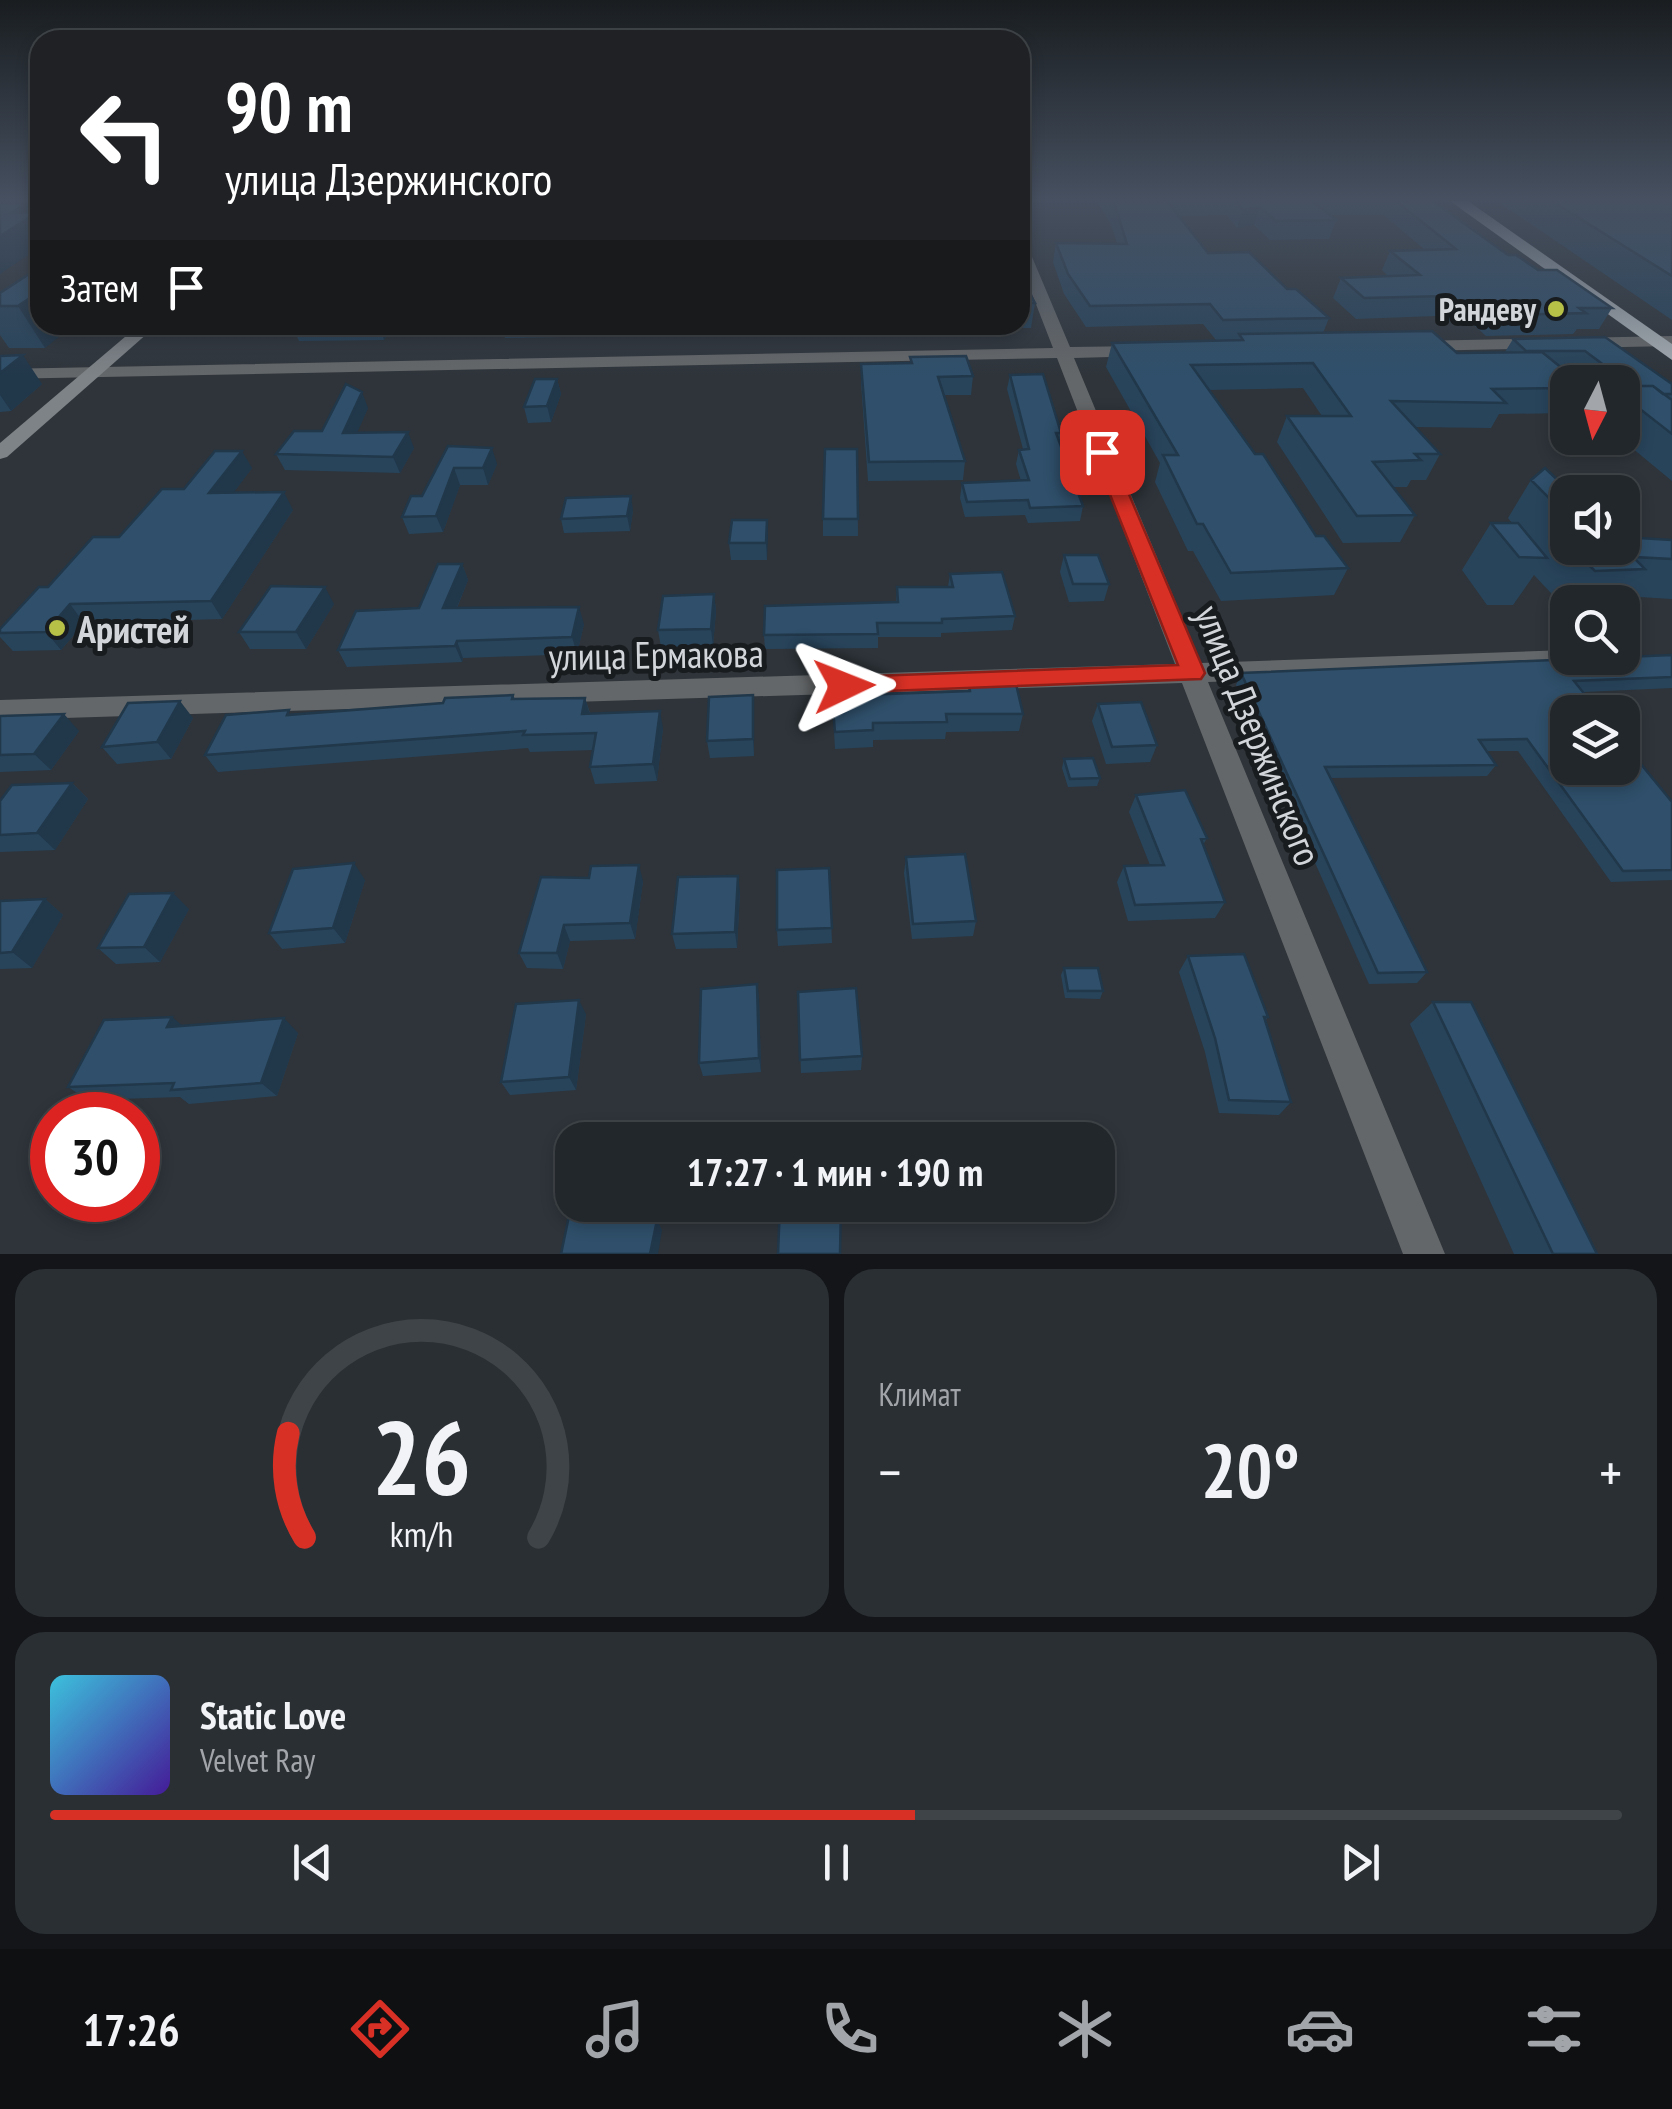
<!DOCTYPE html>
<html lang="ru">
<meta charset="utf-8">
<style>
body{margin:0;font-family:"PT Sans Narrow",sans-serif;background:#2a2f34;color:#f1f3f6;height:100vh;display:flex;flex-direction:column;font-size:38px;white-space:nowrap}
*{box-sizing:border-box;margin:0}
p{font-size:32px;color:#a2a5a9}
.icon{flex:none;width:55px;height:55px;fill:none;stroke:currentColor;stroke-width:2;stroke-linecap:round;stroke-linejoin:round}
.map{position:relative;height:1254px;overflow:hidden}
.panel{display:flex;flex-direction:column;gap:15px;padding:15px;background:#131518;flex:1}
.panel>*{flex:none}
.top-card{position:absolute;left:30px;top:30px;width:1000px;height:305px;border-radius:30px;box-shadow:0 5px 15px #0003,0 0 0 2px #3f4448;background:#202124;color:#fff;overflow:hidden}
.needle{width:65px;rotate:186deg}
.fabs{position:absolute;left:1550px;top:365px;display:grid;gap:20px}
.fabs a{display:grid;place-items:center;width:90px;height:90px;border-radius:20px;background:#22272c;box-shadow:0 5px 15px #0003,0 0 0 2px #3f4448;font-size:50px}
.speed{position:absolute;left:30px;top:1092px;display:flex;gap:20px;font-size:50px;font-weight:700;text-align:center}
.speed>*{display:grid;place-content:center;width:130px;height:130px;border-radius:50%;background:#22272c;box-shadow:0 5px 15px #0003,0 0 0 2px #3f4448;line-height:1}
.speed .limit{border:15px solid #d22;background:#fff;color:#111}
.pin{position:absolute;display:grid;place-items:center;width:85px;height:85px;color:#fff;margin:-42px;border-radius:20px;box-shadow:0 5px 15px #0006}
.me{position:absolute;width:110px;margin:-55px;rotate:88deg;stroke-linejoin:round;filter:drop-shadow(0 0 8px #0008)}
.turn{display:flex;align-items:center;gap:35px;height:210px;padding:0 30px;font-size:45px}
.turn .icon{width:130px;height:130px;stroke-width:2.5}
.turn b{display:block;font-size:70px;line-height:85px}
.then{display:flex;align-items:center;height:95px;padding:0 30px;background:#0003;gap:20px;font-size:38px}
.big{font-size:75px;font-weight:600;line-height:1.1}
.panel .card{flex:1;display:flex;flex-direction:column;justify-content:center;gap:15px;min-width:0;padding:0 35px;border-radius:30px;background:#2a2f34}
.panel .dial{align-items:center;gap:0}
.dial svg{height:260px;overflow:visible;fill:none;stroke:#3f4448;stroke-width:7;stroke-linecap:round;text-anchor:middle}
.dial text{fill:#f1f3f6;stroke:none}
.song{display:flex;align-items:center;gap:30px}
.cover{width:120px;height:120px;border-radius:15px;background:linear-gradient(135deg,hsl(190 70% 55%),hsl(260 70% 35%))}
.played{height:10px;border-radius:5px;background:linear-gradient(90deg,#d93025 55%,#3f4448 55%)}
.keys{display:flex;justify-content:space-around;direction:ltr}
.heat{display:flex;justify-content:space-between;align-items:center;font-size:55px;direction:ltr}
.panel .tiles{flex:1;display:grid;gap:15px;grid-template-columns:1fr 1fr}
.card:last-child{grid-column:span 2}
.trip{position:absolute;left:555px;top:1122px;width:560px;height:100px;border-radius:30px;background:#22272c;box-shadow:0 5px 15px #0003,0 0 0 2px #3f4448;font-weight:600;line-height:100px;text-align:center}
.dock{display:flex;height:160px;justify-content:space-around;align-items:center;background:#0e1012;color:#a2a5a9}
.dock .icon{width:70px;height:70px}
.dock .on{color:#d93025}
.dock b{font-size:45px;color:#f1f3f6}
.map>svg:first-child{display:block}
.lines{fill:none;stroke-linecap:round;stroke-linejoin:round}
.street{fill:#646769;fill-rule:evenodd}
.secondary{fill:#7e8387;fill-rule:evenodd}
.highway{fill:#a5acb2;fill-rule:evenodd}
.wall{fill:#28445b}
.shaded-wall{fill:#21374a}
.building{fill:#2f4f6a;stroke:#21374a;stroke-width:2.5}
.route{fill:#d93025;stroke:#8d1f18;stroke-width:2.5}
.poi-dot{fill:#b8c147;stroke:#191c1e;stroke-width:4}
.labels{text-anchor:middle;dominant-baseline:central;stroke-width:10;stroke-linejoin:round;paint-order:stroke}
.far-poi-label{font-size:32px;font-weight:bold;fill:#d2d5d9;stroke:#191c1e;text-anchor:end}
.poi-label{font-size:38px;font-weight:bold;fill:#d2d5d9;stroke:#191c1e;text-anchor:start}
.street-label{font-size:38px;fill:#d2d5d9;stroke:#191c1e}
</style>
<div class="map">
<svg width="1672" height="1254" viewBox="0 0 1672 1254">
<rect width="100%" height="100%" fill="#2e343a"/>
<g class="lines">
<path class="street" d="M1020,241L1027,245L1070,347L1145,346L1154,351L1145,356L1074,358L1201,663L1568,650V658H1622V652L1626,658L1622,665L1613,667L1208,682L1445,1254H1403L1182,683L0,720V700L1175,664L1057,358L0,379V369L1053,348L1020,263Z
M1672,336V346L1415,351L1406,346L1415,341Z"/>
<path class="secondary" d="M139,325H157L7,457L0,459V443Z"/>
<path class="highway" d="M1450,201H1468L1672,344V360Z"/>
</g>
<path class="wall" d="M1097,201H1433L1508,255L1612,308L1599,329H1577L1573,334L1486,336L1468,320L1442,321L1436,316L1356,319L1333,298L1341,278L1389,277L1382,270L1390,251L1425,250L1384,215H1329L1336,220L1329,239L1270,240L1254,225L1237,228L1227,215L1179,216L1208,253L1287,289L1329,318L1323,333L1457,353L1505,352L1513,339L1605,337L1672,384V481L1620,438H1622V382H1599L1576,365H1558L1568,382V413L1499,414L1491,428L1415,427L1440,454L1426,480H1411L1407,487H1393L1415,515L1400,542L1343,543L1277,442L1287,416H1322L1303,388L1209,390L1316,536L1348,568L1334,595L1221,601L1193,551H1188L1155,482L1160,463L1106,367L1112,343L1216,340L1203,324L1086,327L1064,294L1053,262L1056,243H1117L1111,224Z
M1497,201H1672V320Z
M40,267L45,348H9L0,335V293Z
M1020,276L1035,303L1031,328H992L991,325H1020Z
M292,325H394L384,340L299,341Z
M501,325H618L616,336L505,338Z
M688,325H714L713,334H690Z
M0,356L42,384L11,411L0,412Z
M910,357L973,376L971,395H944L965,461L963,480L868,481L861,383V364L910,363Z
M1010,375L1061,433L1060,442L1083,506L1080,521L1028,523L1025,515L965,517L960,498L962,483L1021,481L1016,464L1019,450L1023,449L1007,389Z
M557,379L561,394L551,422L528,423L524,407Z
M368,408L357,432L414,448L400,473L285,470L276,454Z
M448,446L497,464L488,485H460L443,532L409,534L402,517L422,496Z
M857,449L858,536H823V519Z
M252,468L233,493L293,510L222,619L84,623L61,650L13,651L0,637V629L48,587L184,489Z
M1531,480L1568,492V548H1622L1672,540V599L1623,596L1618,602H1568V609H1566L1534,575L1513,605H1487L1462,570L1491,523H1512L1508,518Z
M633,510L630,531L564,533L561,519Z
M767,520V560H731L729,543Z
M1064,555L1109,584L1104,601L1069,602L1060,572Z
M462,564L468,580L457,608L584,624L577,654L463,658L462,662L347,667L338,650L419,608Z
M950,574L1015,616L1012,630L941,633V637H878V648L765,649L764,635L896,602L897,587H948Z
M714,594L716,611L713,646L661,647L658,630Z
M334,604L306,649H250L239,632Z
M1672,655V688L1583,692L1672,802V880L1611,882L1518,751H1487L1496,765L1487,776L1331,778L1427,972L1417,983L1369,984L1236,685L1241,673Z
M969,684L1023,714L1019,731L946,732L945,739L873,740V747L835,749L832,696L968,691Z
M513,695L515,699L585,698L590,713L663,728L657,781L595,784L590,767L593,750L530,752L528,748L218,772L205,755L291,714L443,703Z
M1098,704L1157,745L1150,762L1106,764L1092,721Z
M754,712V756L710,758L707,741Z
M0,716L79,731L51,770L0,772Z
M193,718L171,759L117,764L102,747Z
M1064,759L1100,778L1097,786L1068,787L1062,768Z
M72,783L88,799L55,850L0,852V801Z
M1136,795L1207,838L1203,845L1225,902L1215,918L1128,921L1117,882L1124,866L1150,865L1129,812Z
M906,857L976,921L973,936L912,939L904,873Z
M829,868L832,943L778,946L777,930Z
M541,877L643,881L635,939L570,941L563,969L527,968L519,953Z
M365,880L345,943L282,949L269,933Z
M740,892L737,948L676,949L672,934Z
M45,899L63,915L32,968L0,969V901Z
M189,909L160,962L116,964L98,948Z
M1188,956L1268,1017L1266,1020L1291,1102L1279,1115L1219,1113L1205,1052L1179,972Z
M1064,968L1103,991L1100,999L1065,998L1061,975Z
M757,984L759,999L761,1072L703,1076L699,1063Z
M798,992L862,1056L861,1070L801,1073Z
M1433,1002L1597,1254H1514L1410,1024Z
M586,1014L576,1090L510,1095L501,1082Z
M182,1026L298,1033L277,1096L189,1104L180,1097L88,1100L68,1087Z"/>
<path class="shaded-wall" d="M27,203L34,215L38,212L40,215V247L0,274V236L11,213Z
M1260,207L1254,225L1237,228L1243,210Z
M40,291V325H74L45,348L18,306Z
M379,325H394L384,340Z
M23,355L42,384L11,411L0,395V373Z
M557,379L561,394L551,422L547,406Z
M362,392L368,408L350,449L343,433Z
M408,432L414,448L400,473L393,457Z
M492,448L497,464L488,485L483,468Z
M242,451L252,468L220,511L209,493Z
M454,468L460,485L443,532L436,516Z
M284,492L293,510L222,619L211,601Z
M631,496L633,510L630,531L627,516Z
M767,520L768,536L767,560L766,543Z
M462,564L468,580L450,624L443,608Z
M325,587L334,604L306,649L296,632Z
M714,594L716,611L713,646L711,629Z
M70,604L84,623L61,650L46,632Z
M579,607L584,624L577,654L572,637Z
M457,641L463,658L462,662L455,646Z
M753,695L754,712V756L753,739Z
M585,698L590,715L582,714Z
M180,701L193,718L171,759L157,742Z
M660,711L663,728L657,781L653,764Z
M64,714L79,731L51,770L34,754Z
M72,783L88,799L55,850L37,833Z
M354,863L365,880L345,943L333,928Z
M639,865L643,881L635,939L630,923Z
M738,876L740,892L737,948L735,932Z
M173,893L189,909L160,962L144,947Z
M45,899L63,915L32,968L12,952Z
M564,925L570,941L563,969L557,953Z
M757,984L759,999L761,1072L759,1058Z
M579,1000L586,1014L576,1090L569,1077Z
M172,1017L189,1031L167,1027Z
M284,1018L298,1033L277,1096L261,1083Z
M657,1220L662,1230L658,1254H650Z"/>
<path class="building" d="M1112,201H1167L1208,253L1249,252L1287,289H1296L1329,318L1223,320L1210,304L1090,306L1068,274L1056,243L1127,244L1115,206Z
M1235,201H1312L1336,220L1276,221L1260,207L1243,210Z
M1396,201H1433L1508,255H1516L1538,270H1557L1612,308H1579L1586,313L1497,315L1479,300L1452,301L1446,296L1364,298L1341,278L1420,275L1390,251L1456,249Z
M1552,201H1672V276Z
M0,203H27L11,213L38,212L0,236Z
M40,267V291L18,306H0V293Z
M1020,276L1035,303H1020Z
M1432,331L1457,353L1542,352L1579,382H1568V388L1492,389L1506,403L1391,401L1440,454H1415L1421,460L1373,462L1415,515L1357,516L1287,416H1351L1313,363L1191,365L1255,454H1263L1316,536H1324L1348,568L1231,573L1203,524H1197L1163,455H1178L1112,343L1243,340L1239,334Z
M1605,337L1672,384V394H1663L1653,386H1632L1585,351H1526L1513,339Z
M23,355L0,373V356Z
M966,356L973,376L938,377L965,461L869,462L861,364L912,363L910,357Z
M1043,374L1061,433H1056L1083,506L1030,508L1028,500L967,502L962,483L1029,480L1019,450L1029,449L1010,375Z
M535,379H557L547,406L524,407Z
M346,384L362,392L343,433L408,432L393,457L276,454L294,431H322Z
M1622,386H1653L1672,400V434L1622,395Z
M448,446L492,448L483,468H454L436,516L402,517L411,496H422Z
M825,449H857L858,519H823Z
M215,451H242L209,493L284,492L211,601L70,604L46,632L0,633V629L39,587H48L93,537H119L162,489H184Z
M1545,468L1570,492H1568V517L1531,480Z
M631,496L627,516L561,519L566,498Z
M732,520H767L766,543H729Z
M1491,523H1518L1547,558L1519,557Z
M1557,533H1568V544Z
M1622,537L1672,540V559L1633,557L1645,569L1595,571L1571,548H1622Z
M1064,555H1098L1109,584H1073Z
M438,564H462L443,608L579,607L572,637L457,641L455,646L338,650L356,611L419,608Z
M1002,572L1015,616L942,619V623H877L878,634L764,635L765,606L898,602L897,587H953L950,574Z
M271,586L325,587L296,632H239Z
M714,594L711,629L658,630L663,596Z
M1672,655V677L1574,681L1599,712H1568V768H1622V741L1672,802V870L1623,871L1527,739L1479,740L1496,765L1325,767L1427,972L1378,973L1241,673Z
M969,684H1016L1023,714H946L947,722L873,723V730L835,732L832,696L970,691Z
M513,695L512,699L585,698L582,714L660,711L653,764L590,767L596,733L523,735L525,731L205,755L226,715L289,710L287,715L443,703L445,698Z
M753,695V739L707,741L709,697Z
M180,701L157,742L102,747L128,703Z
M1141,702L1157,745L1112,747L1098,704Z
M64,714L34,754L0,755V716Z
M1093,758L1100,778L1070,779L1064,759Z
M72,783L37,833L0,835V801L12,785Z
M1185,790L1207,838L1201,839L1225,902L1135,905L1124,866L1164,865L1136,795Z
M965,854L976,921L913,924L906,857Z
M354,863L333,928L269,933L293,869Z
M639,865L630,923L564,925L557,953H519L541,877L589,878L591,866Z
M829,868L832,928L777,930V870Z
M738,876L735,932L672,934L678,877Z
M173,893L144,947L98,948L129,894Z
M45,899L12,952L0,953V901Z
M1244,954L1268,1017H1264L1291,1102L1229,1100L1215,1038L1188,956Z
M1064,968H1098L1103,991H1068Z
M757,984L759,1058L699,1063L701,989Z
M856,988L862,1056L800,1060L798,992Z
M579,1000L569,1077L501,1082L516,1004Z
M1433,1002H1471L1597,1254H1553Z
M172,1017L167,1027L284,1018L261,1083L171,1090L174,1083L68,1087L104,1020Z
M780,1205H841L840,1254H778Z
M569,1216L657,1220L650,1254H561Z"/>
<linearGradient id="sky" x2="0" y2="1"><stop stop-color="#191d20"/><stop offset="0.53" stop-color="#465060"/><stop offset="1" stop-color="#465060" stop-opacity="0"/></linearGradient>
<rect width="1672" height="376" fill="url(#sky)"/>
<path class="route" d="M1102,447L1111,452L1205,673L1201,679L835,693L832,686L835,680L844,677L1178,665L1093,452Z"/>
<g class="poi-dot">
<circle cx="1556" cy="309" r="10"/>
<circle cx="57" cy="628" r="10"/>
</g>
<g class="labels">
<g class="far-poi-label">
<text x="1536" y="309">Рандеву</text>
</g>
<g class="poi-label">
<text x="77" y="628">Аристей</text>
</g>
<g class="street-label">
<text transform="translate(656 654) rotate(-1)">улица Ермакова</text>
<text transform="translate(1259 735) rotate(68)">улица Дзержинского</text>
</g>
</g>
</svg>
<div class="fabs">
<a><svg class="needle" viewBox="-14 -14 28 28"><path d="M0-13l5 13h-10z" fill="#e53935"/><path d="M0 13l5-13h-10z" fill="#a2a5a9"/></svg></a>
<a><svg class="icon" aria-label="sound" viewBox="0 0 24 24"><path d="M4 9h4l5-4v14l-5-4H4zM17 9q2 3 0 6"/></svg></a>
<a><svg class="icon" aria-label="search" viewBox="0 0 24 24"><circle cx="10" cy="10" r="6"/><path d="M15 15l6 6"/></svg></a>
<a><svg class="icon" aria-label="layers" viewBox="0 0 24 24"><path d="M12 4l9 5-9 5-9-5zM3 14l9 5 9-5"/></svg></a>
</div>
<div class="speed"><div class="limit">30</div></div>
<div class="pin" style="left:1102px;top:452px;background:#d93025"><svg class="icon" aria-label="arrive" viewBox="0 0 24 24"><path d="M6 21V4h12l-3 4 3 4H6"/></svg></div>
<svg class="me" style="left:844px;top:686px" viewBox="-20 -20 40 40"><path d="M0-17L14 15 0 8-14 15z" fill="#d93025" stroke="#fff" stroke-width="4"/></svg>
<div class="trip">17:27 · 1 мин · 190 m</div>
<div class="top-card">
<div class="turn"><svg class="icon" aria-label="left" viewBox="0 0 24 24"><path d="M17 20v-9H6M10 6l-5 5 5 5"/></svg><div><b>90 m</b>улица Дзержинского</div></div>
<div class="then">Затем<svg class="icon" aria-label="arrive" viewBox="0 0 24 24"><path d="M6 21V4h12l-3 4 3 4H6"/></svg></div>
</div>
</div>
<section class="panel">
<div class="tiles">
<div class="card dial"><svg viewBox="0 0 100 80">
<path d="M14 69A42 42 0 1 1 86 69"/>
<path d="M14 69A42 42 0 0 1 9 37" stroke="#d93025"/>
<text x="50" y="56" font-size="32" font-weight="700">26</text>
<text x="50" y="72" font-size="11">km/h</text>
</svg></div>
<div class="card"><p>Климат</p>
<div class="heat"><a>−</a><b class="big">20°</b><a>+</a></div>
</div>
<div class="card">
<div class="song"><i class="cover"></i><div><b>Static Love</b><p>Velvet Ray</p></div></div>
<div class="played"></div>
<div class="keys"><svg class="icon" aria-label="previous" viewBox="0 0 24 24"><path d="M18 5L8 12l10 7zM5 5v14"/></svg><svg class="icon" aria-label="pause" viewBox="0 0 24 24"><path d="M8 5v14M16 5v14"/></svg><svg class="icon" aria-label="next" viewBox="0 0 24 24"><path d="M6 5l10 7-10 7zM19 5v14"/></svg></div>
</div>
</div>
</section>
<nav class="dock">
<b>17:26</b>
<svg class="icon on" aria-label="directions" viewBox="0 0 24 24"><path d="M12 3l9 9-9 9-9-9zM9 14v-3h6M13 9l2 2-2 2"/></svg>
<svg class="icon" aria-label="music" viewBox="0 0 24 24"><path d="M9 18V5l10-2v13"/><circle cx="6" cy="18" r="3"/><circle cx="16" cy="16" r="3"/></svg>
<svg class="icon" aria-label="phone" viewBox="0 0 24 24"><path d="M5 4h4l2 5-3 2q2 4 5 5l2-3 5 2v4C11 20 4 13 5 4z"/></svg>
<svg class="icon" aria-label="climate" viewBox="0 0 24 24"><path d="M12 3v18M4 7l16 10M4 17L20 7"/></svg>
<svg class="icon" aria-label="car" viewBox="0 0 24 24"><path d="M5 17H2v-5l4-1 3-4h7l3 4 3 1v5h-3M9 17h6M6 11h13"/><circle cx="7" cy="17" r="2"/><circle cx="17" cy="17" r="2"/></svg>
<svg class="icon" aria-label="filters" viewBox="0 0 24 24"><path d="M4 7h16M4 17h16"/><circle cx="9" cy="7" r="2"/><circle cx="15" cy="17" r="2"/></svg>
</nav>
